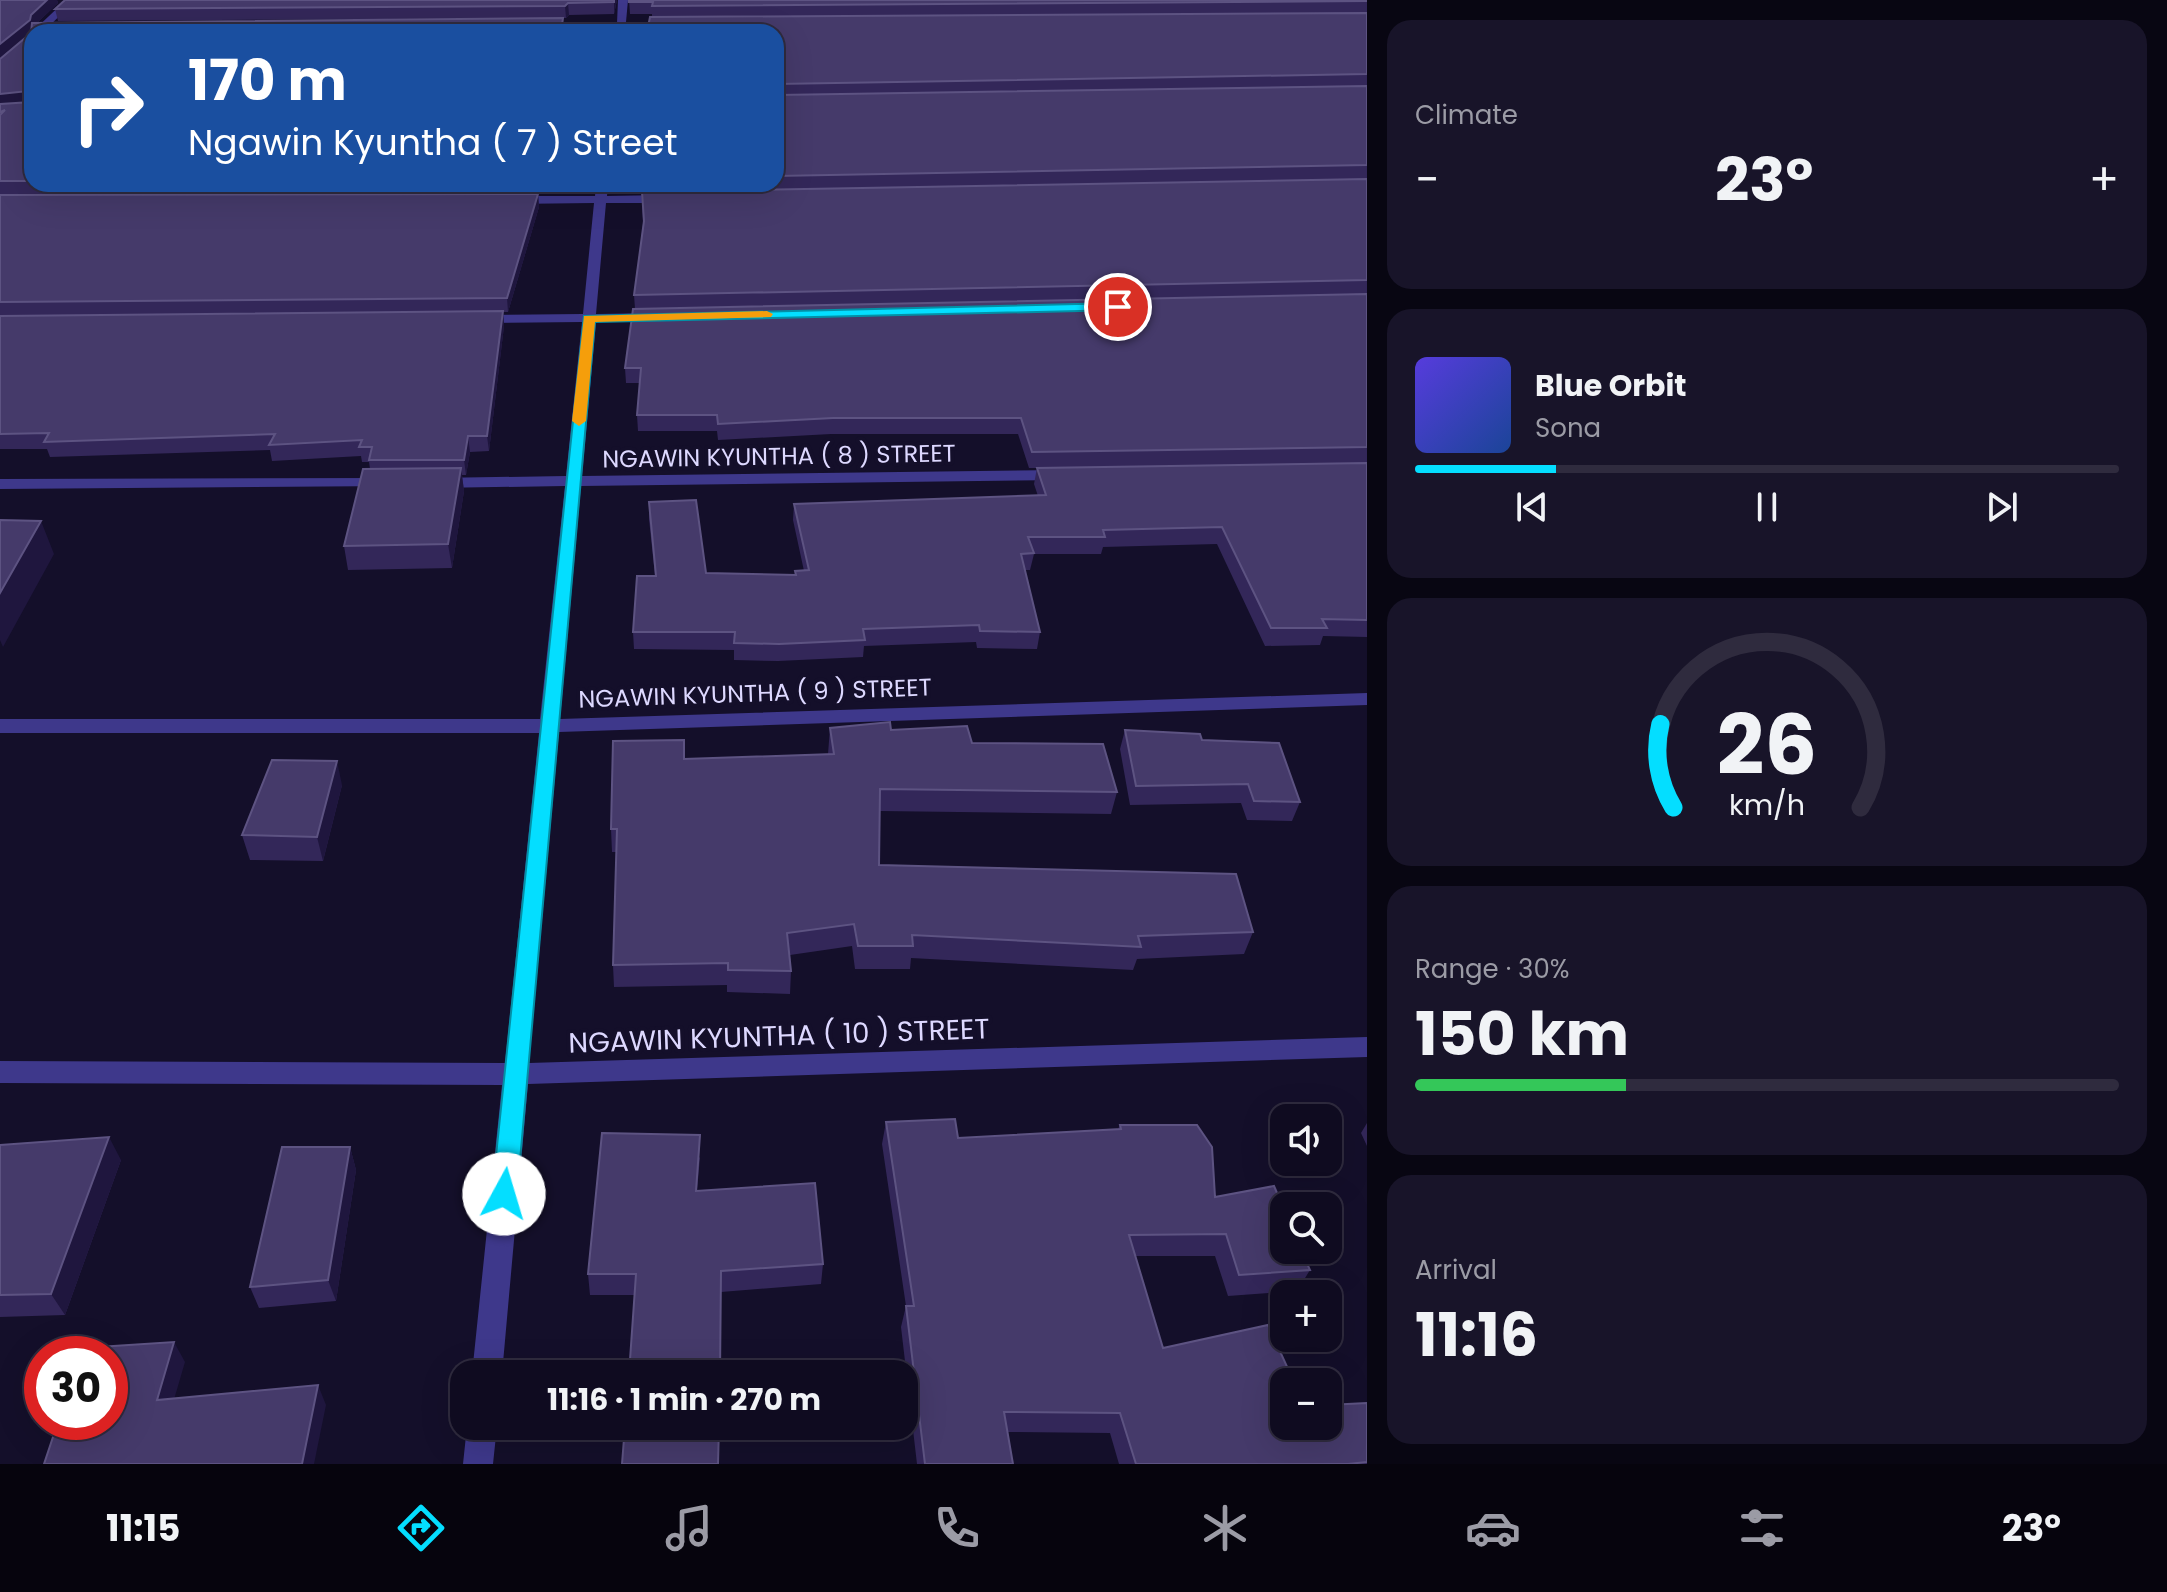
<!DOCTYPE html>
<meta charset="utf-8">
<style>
body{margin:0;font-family:Poppins,sans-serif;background:#181429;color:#f1f3f6;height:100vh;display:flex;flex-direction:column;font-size:30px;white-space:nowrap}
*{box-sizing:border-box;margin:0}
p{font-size:26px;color:#9b9ba5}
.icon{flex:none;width:44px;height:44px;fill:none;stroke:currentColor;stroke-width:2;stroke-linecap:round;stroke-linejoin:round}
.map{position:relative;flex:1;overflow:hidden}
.details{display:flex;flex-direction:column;gap:20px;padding:20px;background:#080612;width:800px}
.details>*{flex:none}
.top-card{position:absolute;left:24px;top:24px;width:760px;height:168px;border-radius:24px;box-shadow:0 8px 32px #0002,0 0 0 2px #2f2b3e;background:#1a4fa0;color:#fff;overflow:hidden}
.tools{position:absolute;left:1270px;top:1104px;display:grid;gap:16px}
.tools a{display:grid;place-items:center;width:72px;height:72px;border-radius:16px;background:#0f0b20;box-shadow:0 8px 32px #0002,0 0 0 2px #2f2b3e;font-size:40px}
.speed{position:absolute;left:24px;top:1336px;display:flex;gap:16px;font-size:40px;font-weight:700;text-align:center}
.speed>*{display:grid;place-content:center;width:104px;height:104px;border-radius:50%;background:#0f0b20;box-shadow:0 8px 32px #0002,0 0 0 2px #2f2b3e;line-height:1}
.speed .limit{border:12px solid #d22;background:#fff;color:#111}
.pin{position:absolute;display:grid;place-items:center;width:68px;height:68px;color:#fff;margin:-34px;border:4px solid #fff;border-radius:50%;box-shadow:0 2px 8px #0007}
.me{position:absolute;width:88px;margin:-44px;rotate:6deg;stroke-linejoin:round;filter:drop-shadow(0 0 6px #0008)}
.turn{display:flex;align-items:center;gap:28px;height:168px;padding:0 32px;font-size:36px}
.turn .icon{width:104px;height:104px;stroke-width:2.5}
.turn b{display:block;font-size:56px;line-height:68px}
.big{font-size:60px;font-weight:700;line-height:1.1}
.details .widget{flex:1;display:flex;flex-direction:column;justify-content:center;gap:12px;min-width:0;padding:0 28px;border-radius:24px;background:#181429}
.details .dial{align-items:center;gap:0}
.dial svg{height:208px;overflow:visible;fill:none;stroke:#2f2b3e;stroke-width:7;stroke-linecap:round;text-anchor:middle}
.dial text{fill:#f1f3f6;stroke:none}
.song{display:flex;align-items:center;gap:24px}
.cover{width:96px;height:96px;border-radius:12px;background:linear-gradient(135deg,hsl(250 70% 55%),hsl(220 70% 35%))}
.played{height:8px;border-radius:4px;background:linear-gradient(90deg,#04deff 20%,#2f2b3e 20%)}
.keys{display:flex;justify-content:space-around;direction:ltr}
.heat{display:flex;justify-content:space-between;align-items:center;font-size:44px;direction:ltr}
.charge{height:12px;border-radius:6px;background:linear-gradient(90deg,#34c759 30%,#2f2b3e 0)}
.trip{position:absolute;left:450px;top:1360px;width:468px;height:80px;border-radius:24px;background:#0f0b20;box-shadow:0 8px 32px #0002,0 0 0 2px #2f2b3e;font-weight:700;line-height:80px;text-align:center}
.menu{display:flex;height:128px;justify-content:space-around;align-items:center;background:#06040d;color:#9b9ba5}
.menu .icon{width:56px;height:56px}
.menu .selected{color:#04deff}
.menu b{font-size:36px;color:#f1f3f6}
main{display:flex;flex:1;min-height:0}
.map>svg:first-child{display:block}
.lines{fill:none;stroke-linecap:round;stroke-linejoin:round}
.street{fill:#3e388b;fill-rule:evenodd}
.wall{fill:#332759}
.shaded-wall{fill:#1f163e}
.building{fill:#453a6a;stroke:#5d5382;stroke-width:2}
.route{fill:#04deff;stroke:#0390a6;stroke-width:2}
.slow{fill:#f59e0b}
.labels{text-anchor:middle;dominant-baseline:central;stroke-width:8;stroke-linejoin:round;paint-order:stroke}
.street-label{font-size:24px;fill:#ddd8ff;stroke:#140f2a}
.near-street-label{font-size:28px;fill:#ddd8ff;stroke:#140f2a}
</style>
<main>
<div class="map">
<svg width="1367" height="1464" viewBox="0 0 1367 1464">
<rect width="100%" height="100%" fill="#140f2a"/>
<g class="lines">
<path class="street" d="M66,0H76L43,32H32Z
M618,0H628L626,22H675L680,25L675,28H626V32H616V28L539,29L534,26L539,23H617Z
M596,184H608L607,196L667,195L673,199L667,203H606L596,314L659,313L666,317L659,321L596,322L582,476L1063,470L1071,475L1063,480L581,486L560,719L1367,693V705L559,732L529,1063L1367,1037V1057L528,1084L502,1374H472L502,1085L0,1083V1061L505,1063L539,733H0V719H540L565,486L435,488L427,483L435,478L566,476L582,322L479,323L472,319L479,315L583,314L594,203L511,204L505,200L511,196H595Z
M387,478L395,483L393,486L0,489V479Z
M467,1426H497L493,1464H463Z"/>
</g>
<path class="wall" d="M0,0H57L58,3L37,23L564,30L563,32H32V184H547L544,193L0,194V59L20,42L0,58Z
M65,0H617L614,14L569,15L566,18L58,21L55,9Z
M629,0H1367V637L1323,636L1320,645L1265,646L1217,544L1103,547L1101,554H1034L1030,570H1025L1040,632L1037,649L977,648L976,642L864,646L863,657L778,661L734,660V650L634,649L633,632L655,576L649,519V502L706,573L795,575V571H804L793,520L794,504L1038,496L1034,484L1037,468H1029L1018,434H831L718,440L717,431H638L637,415L640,383H626L625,368L635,309L634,295L643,224L641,184H776V32L652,17V14H630Z
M538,194L539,207L508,312H503L504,326L489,451L470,452L466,475H462L464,491L452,568L348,570L344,546L370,469L369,462H362L361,456L272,461L270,450L50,457L47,449H0V195Z
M830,728L891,730L972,743L1117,792L1111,814L880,811L879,865L1253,932L1244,954L1137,959L1133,970L911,958L910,969H855L852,946L790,955L791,971L790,994L727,992V985L614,987L613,965L616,852H612L611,829L684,759L828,754Z
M1125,730L1202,740L1300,802L1292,821L1247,820L1241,803L1130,805L1120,749Z
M342,785L323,861L250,860L242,835Z
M886,1122L958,1138L1118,1129L1120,1125L1310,1270L1297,1291L1228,1296L1215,1256H1135L1163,1348L1284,1426L1367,1403V1464H1119L1110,1433L1007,1432L1013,1464H917L901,1327L906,1306L882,1144Z
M1367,1123V1146L1361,1133Z
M0,1145L121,1160L65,1315L0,1317Z
M350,1147L356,1170L336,1301L259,1308L250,1287Z
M700,1157L697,1191L823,1264L821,1284L721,1292L634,1295H590L588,1274Z"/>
<path class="shaded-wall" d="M47,0H57L58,3L34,26L33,31L0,58V44Z
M614,0H617L614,14Z
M568,3L569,15L566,18L565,6Z
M28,91L32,103L0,107V94Z
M538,194L539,207L508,312L507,298Z
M503,311L504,326L489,451L487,436Z
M468,436L470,452L466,475L464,460Z
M461,468L464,491L452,568L448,544Z
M41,521L54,554L3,647L0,640V593Z
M337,761L342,785L323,861L317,837Z
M109,1137L121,1160L65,1315L51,1294Z
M350,1147L356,1170L336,1301L328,1280Z
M174,1342L185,1362L168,1420L157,1400Z
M318,1385L326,1405L314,1464H302Z"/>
<path class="building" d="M0,0H47L31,15L30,20L0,44Z
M65,0H614V2L568,3L565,6L55,9Z
M629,0H1367V1L652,6L653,2H629Z
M1367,13V74L776,84V32H647L650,17Z
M563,18L561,32H32V181H0V115L5,110L0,112V104L31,102L28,91L0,94V59L31,33L32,23Z
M1367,86V165L776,176V92L777,95Z
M1367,179V280L634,295L644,221L642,192Z
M538,194L507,298L0,302V195Z
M1367,294V447L1032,452L1021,418H833L718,424L717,415H637L641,368H625L633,309Z
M503,311L487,436H468L464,460H369L372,447H359L362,440L269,445L275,434L44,442L49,433L0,434V316Z
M1367,463V620L1322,619L1327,628H1271L1222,527L1103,530L1105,537H1028L1034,553L1021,554L1040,632L980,631L979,625L863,629L865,640L779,644L734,643L735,632H633L637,576H656L649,502L696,500L706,573L796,575L795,571L809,570L794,504L1046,495L1037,468Z
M461,468L448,544L344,546L363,469Z
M0,520L41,521L0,593Z
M890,722L891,730L967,726L972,743L1103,744L1117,792L880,789L879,865L1236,874L1253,932L1138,936L1141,947L912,935L913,946H858L854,924L787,933L791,971L728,970V963L613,965L617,829H611L613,741L684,740V759L834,754L830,728Z
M1125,730L1200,734L1202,740L1279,743L1300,802L1254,801L1248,784L1136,786Z
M272,760L337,761L317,837L242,835Z
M955,1119L958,1138L1121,1129L1120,1125H1197L1212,1147L1215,1197L1274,1186L1284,1209V1250H1301L1310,1270L1239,1275L1226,1234L1129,1235L1163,1348L1268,1325L1294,1382H1284V1426H1328V1405L1367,1403V1462L1348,1464H1136L1120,1413L1004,1412L1013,1464H925L906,1306H914L886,1122Z
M602,1133L700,1135L696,1191L815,1183L823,1264L721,1271L720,1374H629L636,1274H588Z
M109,1137L51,1294L0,1295V1145Z
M282,1147H350L328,1280L250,1287Z
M174,1342L157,1400L318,1385L302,1464H44L58,1422H110V1354H81L83,1348Z
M625,1426H719L718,1464H622Z"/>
<path class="route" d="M1118,303L1124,307L1122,310L595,322L517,1194L513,1202L504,1205L496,1202L492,1194L584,316Z"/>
<path class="slow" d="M767,311L773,314L771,317L595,322L586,421L579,426L572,421L584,316Z"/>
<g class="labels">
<g class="street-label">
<text transform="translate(779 456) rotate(-1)">NGAWIN KYUNTHA ( 8 ) STREET</text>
<text transform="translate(755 693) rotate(-2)">NGAWIN KYUNTHA ( 9 ) STREET</text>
</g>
<g class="near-street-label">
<text transform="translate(779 1036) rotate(-2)">NGAWIN KYUNTHA ( 10 ) STREET</text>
</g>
</g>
</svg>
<div class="tools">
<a><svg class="icon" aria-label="sound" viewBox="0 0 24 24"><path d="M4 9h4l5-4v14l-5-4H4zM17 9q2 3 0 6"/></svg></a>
<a><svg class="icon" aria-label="search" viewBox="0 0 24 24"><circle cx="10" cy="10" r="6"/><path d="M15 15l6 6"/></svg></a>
<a>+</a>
<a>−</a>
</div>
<div class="speed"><div class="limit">30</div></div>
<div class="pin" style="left:1118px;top:307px;background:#d93025"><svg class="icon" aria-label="arrive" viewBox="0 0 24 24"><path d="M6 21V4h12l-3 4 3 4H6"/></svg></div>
<svg class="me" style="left:504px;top:1194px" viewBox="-20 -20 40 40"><circle r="19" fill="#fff"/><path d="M0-13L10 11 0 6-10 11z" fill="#04deff"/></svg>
<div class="trip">11:16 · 1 min · 270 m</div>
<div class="top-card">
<div class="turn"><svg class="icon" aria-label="right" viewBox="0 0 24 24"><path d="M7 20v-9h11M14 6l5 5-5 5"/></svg><div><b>170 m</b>Ngawin Kyuntha ( 7 ) Street</div></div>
</div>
</div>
<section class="details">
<div class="widget"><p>Climate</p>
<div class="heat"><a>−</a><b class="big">23°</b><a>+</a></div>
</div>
<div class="widget">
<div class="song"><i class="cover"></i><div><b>Blue Orbit</b><p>Sona</p></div></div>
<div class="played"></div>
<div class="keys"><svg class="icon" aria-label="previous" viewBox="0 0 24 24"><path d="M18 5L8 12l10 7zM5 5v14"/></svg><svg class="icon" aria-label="pause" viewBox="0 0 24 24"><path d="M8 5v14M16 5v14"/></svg><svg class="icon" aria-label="next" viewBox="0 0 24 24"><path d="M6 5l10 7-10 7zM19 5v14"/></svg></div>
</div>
<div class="widget dial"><svg viewBox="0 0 100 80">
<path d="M14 69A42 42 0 1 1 86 69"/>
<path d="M14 69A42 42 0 0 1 9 37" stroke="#04deff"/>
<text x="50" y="56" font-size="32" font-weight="700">26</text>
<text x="50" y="72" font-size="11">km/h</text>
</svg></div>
<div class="widget"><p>Range · 30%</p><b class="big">150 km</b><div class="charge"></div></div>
<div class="widget"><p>Arrival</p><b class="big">11:16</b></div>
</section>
</main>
<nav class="menu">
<b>11:15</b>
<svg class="icon selected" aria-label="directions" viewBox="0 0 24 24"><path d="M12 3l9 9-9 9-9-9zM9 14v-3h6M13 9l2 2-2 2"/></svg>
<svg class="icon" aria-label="music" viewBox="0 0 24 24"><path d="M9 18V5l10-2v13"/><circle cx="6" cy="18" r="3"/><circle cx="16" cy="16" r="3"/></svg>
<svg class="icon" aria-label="phone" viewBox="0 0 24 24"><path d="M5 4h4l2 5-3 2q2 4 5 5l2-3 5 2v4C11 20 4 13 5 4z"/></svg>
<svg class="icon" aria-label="climate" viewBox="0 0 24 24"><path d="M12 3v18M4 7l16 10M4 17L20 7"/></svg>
<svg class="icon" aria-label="car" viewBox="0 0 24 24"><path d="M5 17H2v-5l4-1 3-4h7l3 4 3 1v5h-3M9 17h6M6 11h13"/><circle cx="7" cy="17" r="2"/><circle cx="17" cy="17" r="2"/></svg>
<svg class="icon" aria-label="filters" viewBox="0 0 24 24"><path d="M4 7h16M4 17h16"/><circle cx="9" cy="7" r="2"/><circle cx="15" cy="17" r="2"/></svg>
<b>23°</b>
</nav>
